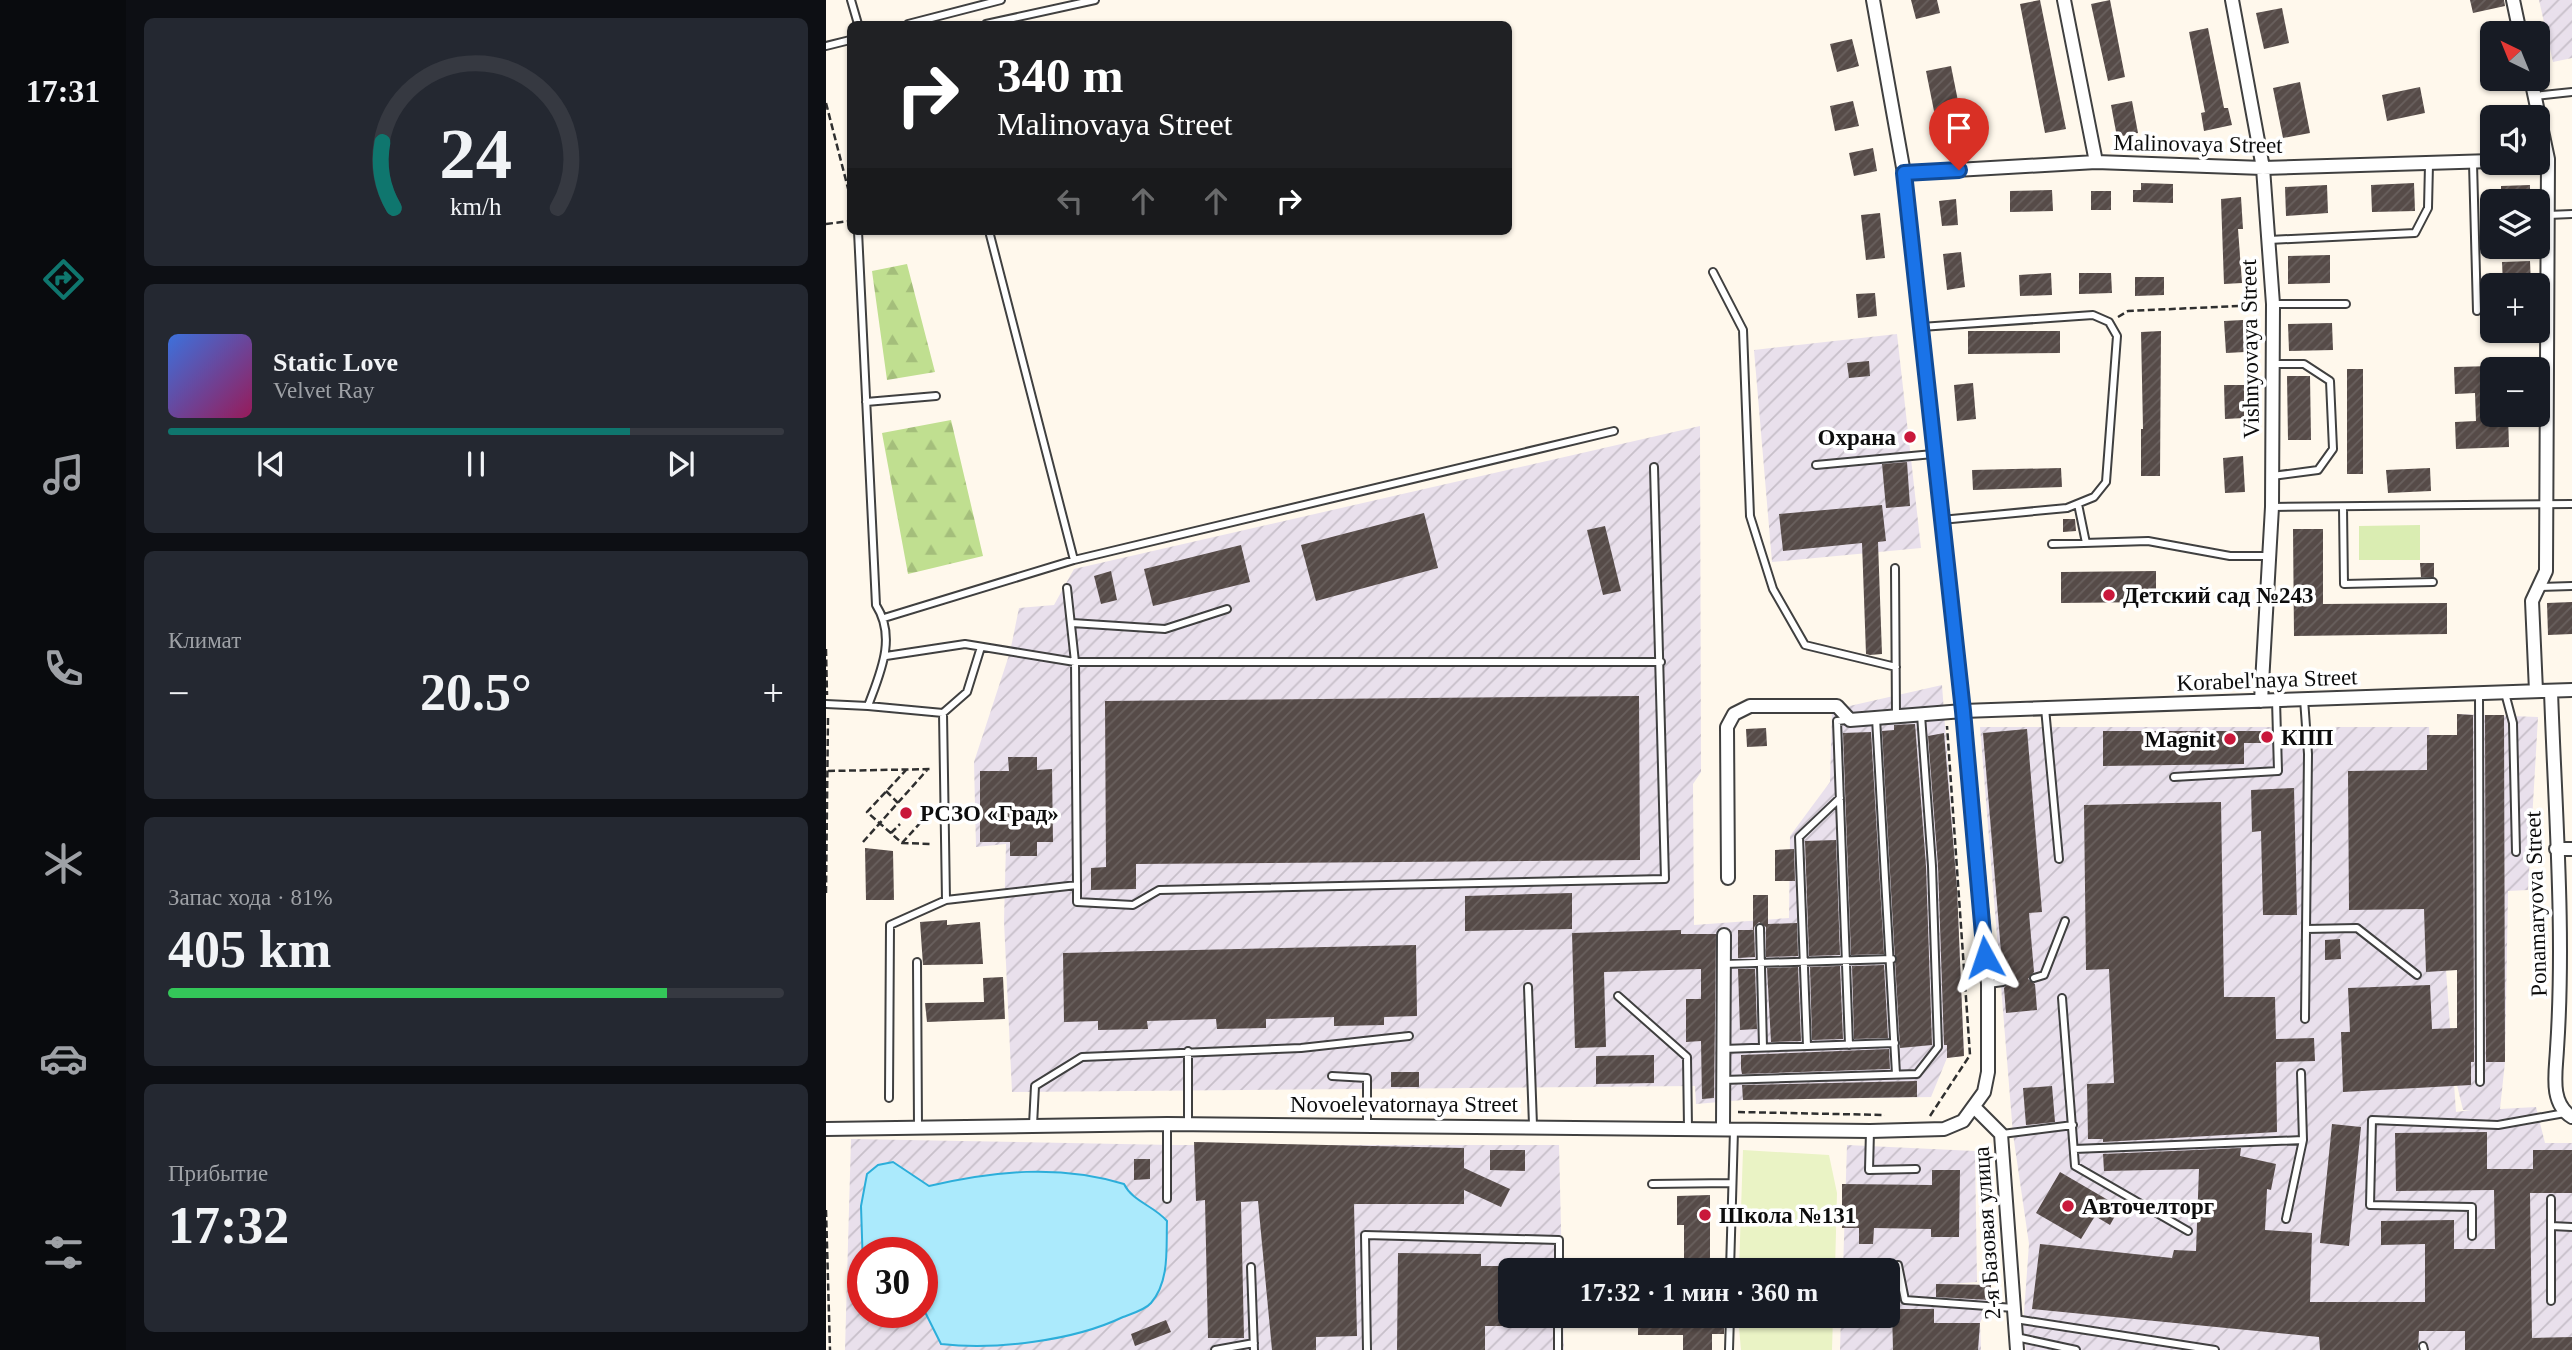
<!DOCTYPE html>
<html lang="ru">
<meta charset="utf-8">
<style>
body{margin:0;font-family:Georgia,serif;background:#242831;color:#f1f3f6;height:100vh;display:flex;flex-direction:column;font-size:26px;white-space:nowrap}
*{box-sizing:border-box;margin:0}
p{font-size:23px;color:#9ea1a6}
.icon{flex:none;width:38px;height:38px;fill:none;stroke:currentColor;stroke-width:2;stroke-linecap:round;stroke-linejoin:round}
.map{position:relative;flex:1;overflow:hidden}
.side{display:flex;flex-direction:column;gap:18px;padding:18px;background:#0d0f14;width:700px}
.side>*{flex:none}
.banner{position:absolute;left:21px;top:21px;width:665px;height:214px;border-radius:10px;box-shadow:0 2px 5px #0004;background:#202124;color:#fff;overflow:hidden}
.needle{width:46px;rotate:317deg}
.controls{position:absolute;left:1654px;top:21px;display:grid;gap:14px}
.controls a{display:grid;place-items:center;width:70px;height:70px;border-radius:10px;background:#171b24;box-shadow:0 2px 5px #0004;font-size:35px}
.speed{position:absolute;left:21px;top:1237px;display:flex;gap:14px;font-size:35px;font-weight:700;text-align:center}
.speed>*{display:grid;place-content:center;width:91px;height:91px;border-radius:50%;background:#171b24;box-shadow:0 2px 5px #0004;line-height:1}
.speed .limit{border:10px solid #d22;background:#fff;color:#111}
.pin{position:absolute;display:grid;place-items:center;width:60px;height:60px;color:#fff;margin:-72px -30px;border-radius:50% 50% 50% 0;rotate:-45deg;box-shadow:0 0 7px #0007}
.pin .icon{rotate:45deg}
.me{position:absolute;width:77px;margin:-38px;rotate:355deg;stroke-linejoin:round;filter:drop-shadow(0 0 5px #0008)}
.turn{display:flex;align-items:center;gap:24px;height:147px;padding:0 35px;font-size:32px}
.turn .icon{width:91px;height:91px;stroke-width:2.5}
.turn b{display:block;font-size:49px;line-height:60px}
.lanes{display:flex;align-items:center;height:66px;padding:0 35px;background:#0003;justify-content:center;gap:35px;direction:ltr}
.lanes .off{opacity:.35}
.big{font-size:52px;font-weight:600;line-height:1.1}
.side .tile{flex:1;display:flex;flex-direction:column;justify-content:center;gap:10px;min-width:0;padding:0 24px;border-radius:10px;background:#242831}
.side .dial{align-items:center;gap:0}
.dial svg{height:182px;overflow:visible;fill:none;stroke:#363941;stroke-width:7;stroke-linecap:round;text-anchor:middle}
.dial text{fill:#f1f3f6;stroke:none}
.song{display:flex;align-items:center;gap:21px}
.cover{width:84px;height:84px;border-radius:10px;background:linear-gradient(135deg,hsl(220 70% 55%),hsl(330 70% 35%))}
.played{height:7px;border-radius:4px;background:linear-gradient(90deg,#0f766e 75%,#363941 75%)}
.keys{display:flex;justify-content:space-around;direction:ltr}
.heat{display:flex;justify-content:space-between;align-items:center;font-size:38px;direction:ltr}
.charge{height:10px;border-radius:5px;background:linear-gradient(90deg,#34c759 81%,#363941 0)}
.trip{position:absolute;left:672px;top:1258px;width:402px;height:70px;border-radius:10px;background:#171b24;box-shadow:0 2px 5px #0004;font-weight:600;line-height:70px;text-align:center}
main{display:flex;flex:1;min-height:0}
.menu{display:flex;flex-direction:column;width:126px;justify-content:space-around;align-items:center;background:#090b0e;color:#9ea1a6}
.menu .icon{width:49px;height:49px}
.menu .on{color:#0f766e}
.menu b{font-size:32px;color:#f1f3f6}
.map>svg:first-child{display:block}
.industrial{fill:url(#industrial-furrows);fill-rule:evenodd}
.forest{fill:url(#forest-firs)}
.park{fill:#daedb2}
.pitch{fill:#eaf3c5}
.water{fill:#abeafc;stroke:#2caeda;stroke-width:2}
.building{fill:url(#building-hatch)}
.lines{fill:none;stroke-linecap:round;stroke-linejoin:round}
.service-casing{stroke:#404040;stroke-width:10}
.minor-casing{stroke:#404040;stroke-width:16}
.path{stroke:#2f2f2f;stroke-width:2.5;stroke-dasharray:7 3.5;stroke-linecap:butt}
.service{stroke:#fff;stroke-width:6}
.minor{stroke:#fff;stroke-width:12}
.route-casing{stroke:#114b97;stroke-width:18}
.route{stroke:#1a73e8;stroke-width:12}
.poi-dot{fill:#c9183b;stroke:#fff;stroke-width:2.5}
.labels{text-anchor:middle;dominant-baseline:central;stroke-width:7;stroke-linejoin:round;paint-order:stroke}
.street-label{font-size:23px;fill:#0d0d0d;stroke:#fff}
.poi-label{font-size:23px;font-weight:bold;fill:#0d0d0d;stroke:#fff;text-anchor:start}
</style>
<main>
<nav class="menu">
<b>17:31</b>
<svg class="icon on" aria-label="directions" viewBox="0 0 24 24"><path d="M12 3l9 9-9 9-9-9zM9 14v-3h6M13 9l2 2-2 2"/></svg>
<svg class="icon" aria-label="music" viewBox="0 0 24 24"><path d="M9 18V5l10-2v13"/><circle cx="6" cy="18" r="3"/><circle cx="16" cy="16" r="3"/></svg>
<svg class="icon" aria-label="phone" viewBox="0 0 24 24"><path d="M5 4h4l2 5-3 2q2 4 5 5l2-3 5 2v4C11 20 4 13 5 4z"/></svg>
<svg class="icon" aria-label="climate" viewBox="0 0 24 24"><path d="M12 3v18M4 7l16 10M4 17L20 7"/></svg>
<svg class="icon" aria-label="car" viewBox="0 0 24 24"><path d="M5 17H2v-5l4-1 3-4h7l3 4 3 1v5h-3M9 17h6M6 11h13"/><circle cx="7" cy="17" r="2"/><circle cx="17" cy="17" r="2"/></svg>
<svg class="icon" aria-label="filters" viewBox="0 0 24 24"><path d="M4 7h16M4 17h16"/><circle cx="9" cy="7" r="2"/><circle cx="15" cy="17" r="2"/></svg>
</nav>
<section class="side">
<div class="tile dial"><svg viewBox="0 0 100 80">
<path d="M14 69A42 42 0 1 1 86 69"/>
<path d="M14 69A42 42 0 0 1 9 40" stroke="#0f766e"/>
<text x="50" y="56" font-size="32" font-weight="700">24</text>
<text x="50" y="72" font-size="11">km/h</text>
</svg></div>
<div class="tile">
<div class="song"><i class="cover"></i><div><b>Static Love</b><p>Velvet Ray</p></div></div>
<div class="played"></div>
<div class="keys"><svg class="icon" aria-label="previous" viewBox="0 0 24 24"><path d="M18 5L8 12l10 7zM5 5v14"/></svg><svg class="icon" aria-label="pause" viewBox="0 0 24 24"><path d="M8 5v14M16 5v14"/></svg><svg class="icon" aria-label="next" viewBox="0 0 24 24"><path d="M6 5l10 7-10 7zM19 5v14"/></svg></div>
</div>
<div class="tile"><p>Климат</p>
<div class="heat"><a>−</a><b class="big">20.5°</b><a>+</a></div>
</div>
<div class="tile"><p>Запас хода · 81%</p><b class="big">405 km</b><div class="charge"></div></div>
<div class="tile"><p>Прибытие</p><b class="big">17:32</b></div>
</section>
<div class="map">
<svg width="1746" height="1350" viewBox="0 0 1746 1350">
<defs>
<pattern id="industrial-furrows" width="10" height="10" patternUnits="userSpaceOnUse" patternTransform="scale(1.75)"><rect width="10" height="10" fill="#e9e0ec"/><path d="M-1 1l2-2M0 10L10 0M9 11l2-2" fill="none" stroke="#c7bfc9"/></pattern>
<pattern id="forest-firs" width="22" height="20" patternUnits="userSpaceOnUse" patternTransform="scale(1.75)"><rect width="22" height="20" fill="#c0df90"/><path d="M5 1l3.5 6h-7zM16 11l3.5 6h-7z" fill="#a4be7b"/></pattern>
<pattern id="building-hatch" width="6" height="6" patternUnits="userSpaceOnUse" patternTransform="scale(1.75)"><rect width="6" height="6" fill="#564b48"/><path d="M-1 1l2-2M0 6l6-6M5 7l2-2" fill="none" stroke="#69605e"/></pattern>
</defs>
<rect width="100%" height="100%" fill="#fff8ec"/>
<path class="industrial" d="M1713,0H1746V58L1727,62Z
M1071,334L1095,548L946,562L928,350Z
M874,426L875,772L867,784L868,925L963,918L964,836L1004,782L1006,710L1116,685L1131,888L1138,1056L1121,1058L1105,1097L917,1100L870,1104L869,1086L186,1092L178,921L180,844L150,847L148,762L184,652L193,608L228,605L248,569Z
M1631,714L1712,717L1702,890L1682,891L1679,1062L1674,1109L1710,1107L1719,1143H1746V1350H1200L1197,1327L1203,1244L1187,1134L1154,727H1603L1630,1112L1645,1110H1637L1631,1085Z
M25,1139L347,1145H733L736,1270H684V1316H737L738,1350H19ZM37,1253H96V1312H37Z
M1021,1145L1149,1151L1151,1282L1123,1284L1165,1285L1164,1300L1154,1323L1155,1350H1014L1015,1316H1062V1270H1017Z"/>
<path class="forest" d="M81,264L109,372L61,380L46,271Z
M125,420L157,556L82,574L56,433Z"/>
<path class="park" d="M1594,525V560H1533V526Z"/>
<path class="pitch" d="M917,1150L1003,1155L1011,1193L1009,1270H913Z
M912,1316H1007L1006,1350H915Z"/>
<path class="water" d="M67,1162L103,1186C168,1171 233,1164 298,1184C307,1202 327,1205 341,1221C340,1248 344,1281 325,1303C319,1310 305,1314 297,1317C247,1341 170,1350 115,1344L96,1306V1253H37V1268L35,1206L41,1174L52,1165Z"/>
<path class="building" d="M1085,0H1111L1114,13L1090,19Z
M1214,0L1240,129L1219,133L1194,4Z
M1284,0L1299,77L1282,81L1265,4Z
M1644,0H1678L1679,6L1647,13Z
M1456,8L1463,43L1438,49L1430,13Z
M1382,28L1398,108H1402L1406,125L1378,131L1375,113L1379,112L1363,32Z
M1026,39L1033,66L1011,72L1004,44Z
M1125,66L1133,106L1108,111L1100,71Z
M1474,82L1484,133L1457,138L1447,88Z
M1594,87L1599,113L1561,121L1556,95Z
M1027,101L1033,126L1009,131L1004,106Z
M1306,101L1312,133L1291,137L1285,105Z
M1047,148L1051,171L1028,176L1023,153Z
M1315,183L1347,184V203L1307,202V190H1315Z
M1588,183L1589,211L1546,212L1545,185Z
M1501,185L1502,213L1460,216L1459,187Z
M1704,185V201H1675V186Z
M1226,190L1227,211L1184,212V191Z
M1265,191H1285V210H1265Z
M1415,197L1417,229H1412L1416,283L1398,284L1395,199Z
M1130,199L1132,225L1116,226L1113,201Z
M1054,213L1059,258L1040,260L1035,215Z
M1135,252L1139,287L1121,290L1117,254Z
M1504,255V283L1462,284V256Z
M1704,261L1705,285H1677L1676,262Z
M1225,273L1226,295L1194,296L1193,275Z
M1253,273H1285L1286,293L1253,294Z
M1309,277H1338V295L1309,296Z
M1049,293L1051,316L1032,318L1030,294Z
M1417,320L1419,352L1400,353L1398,321Z
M1506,323L1507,350L1463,351L1462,324Z
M1142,331H1234V353L1142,354Z
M1335,331L1334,476H1315V429H1317L1315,332Z
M1043,361L1044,376L1023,378L1021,363Z
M1666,366V415H1682L1683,447L1630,449L1629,422L1650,421L1649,393L1629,394L1628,367Z
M1521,369H1537V474H1521Z
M1461,376H1484L1485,440H1462Z
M1147,383L1150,419L1131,421L1128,385Z
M1398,385H1418V418L1399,419Z
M1417,456L1419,492L1399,493L1397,458Z
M1081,462L1084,506L1060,508L1056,464Z
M1235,468L1236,487L1147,490L1146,470Z
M1604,468L1605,491L1562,493L1560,470Z
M1056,505L1060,541L1052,542L1056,654L1044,655L1040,654L1036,543L957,551L953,514Z
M598,513L612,568L490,601L475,545Z
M1237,519H1249L1250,531L1237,532Z
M779,526L795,591L777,595L761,530Z
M1467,529H1497V604L1621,603V634L1468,636Z
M415,545L424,582L327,606L318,569Z
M1594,563H1608V577H1595Z
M285,571L291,600L275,604L268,576Z
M1330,571V602L1235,603V572Z
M1746,602V634L1722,635L1721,603Z
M813,696L814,860L310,864V889L265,890V868L280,867L279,701Z
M1631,714L1647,715L1648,1062H1645V1085L1517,1092L1515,1032H1524L1522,988L1604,985L1606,1029L1631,1028V970L1600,972L1598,909L1523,910L1522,771L1601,770V735H1631Z
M1659,715H1678L1679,1062H1660Z
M1089,724L1100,866L1106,1045L1074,1048L1056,731L1068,730V725Z
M940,728L941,746L921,747L920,729Z
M1201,729L1216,912L1203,913L1208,972L1202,979L1209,984L1211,1010L1180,1013L1178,988L1183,982L1177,976L1157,733Z
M1277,731H1445L1446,743H1418V764L1277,766Z
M1045,732L1058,954L1025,955L1017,733Z
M1118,733L1131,888L1138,1056L1121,1058V1045H1118L1112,866L1102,736Z
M182,757H211V770L226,769L227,842H211V856H184V842H154V771H183Z
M1468,788L1471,915H1437L1435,831L1426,832L1425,790Z
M1395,802L1398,997H1449L1450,1039L1488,1038L1489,1061L1450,1062L1451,1132L1277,1142V1139H1262L1261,1084L1288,1083L1283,969L1260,970L1258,805Z
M1010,840L1014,955L983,956L979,841Z
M39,848L67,851L68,900H40Z
M968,849L969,881H949V850Z
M746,893V929L639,931V896Z
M927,895H942V924L971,923L972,956L940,957V927L933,922L928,927L929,957L912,958V930H927Z
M121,920V925L154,922L157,964L97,965L94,922Z
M855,930V934H890L888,1098L876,1099L875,1041L860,1042V999H875V969L778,972L780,1047L749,1048L746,933Z
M1514,939L1515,959L1499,960V940Z
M590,945L591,1016L558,1017V1025L508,1026V1017L440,1019V1028L391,1029L390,1019L321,1021L322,1029L272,1030V1021L238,1022L237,953Z
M1058,965L1062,1038L1028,1039L1026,966Z
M1014,966L1017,1039L986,1040L984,967Z
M972,967L975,1041L945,1042L941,968Z
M912,969H929L931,1029L914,1030Z
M177,977L179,1019L101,1022L99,1003L158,1002L157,978Z
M1063,1049L1064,1069L916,1074L915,1069V1055Z
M828,1055V1083L770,1084V1056Z
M565,1072H593V1087H565Z
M1091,1081V1097L917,1100L916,1085Z
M1226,1086L1229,1122L1200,1125L1197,1088Z
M1506,1124L1535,1127L1523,1246L1494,1243Z
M1661,1132V1169H1707V1150H1746V1193H1704L1706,1338L1746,1337V1350H1639V1331H1593L1592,1350H1494L1493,1337L1206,1309L1214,1244L1346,1258L1348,1250L1370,1251L1373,1169L1278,1171L1277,1154L1415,1148L1414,1156L1450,1164L1445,1190L1441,1189L1439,1230L1486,1233L1484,1302H1599V1244L1555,1245V1221L1628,1220V1249H1669L1668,1190L1570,1191L1569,1133Z
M368,1142L638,1148V1168L684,1189L675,1207L638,1190V1204H528L531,1336L490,1337V1350H446L432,1201L415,1202L418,1338H382L379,1200L370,1201Z
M664,1150H699V1171L664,1170Z
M308,1159H324V1179L308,1180Z
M1106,1170H1134L1133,1237H1105V1229L1048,1228L1047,1244H1033V1228H1016V1184L1106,1185Z
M1234,1172L1294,1207L1284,1225L1269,1216L1255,1239L1210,1213Z
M884,1195V1270H858V1225H851V1196Z
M572,1253L655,1254V1266H684V1326H659V1350H571Z
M1110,1284L1165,1285L1164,1300L1110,1297Z
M1066,1309H1108V1323H1154L1152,1350H1067Z
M812,1316H898V1334H886V1350H857V1335H812Z
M340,1320L345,1332L309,1346L305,1334Z"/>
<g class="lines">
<defs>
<path id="service" d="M25,0L32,24
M82,24L175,0
M160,24L269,0
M0,46L24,40
M1708,96L1746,92
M1647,163L1651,311
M1722,215L1746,214
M163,231L248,560
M1443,240L1589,233L1602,208L1603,164
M887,272L917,330L924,516L947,589L979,645L1070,667
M1447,304H1520
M1095,327L1267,315L1283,322L1291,336L1280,482L1268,497L1241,508L1115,520
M40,402L110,396
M990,465L1107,454
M1446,476L1492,470L1507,449L1504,381L1478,364H1448
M1252,504L1260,543
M1446,507L1746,504
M1517,508L1518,584L1607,582
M1226,544L1322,541L1404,556H1443
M1069,568L1070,717
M1713,587L1746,586
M241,588L249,662L251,885
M58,618L248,560L788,431
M246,623L339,629L401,609
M60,656L139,644L249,662H835
M1653,693L1654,1082
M1679,693L1687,723L1690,852
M1478,699L1482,754L1479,1019
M0,704L42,706C54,673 71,638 50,605L32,231
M42,706L117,713L120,900L64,925L63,1098
M1219,708L1233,859
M117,713L141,692L155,647
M1050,718L1070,1074
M1021,720L1011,721L1023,1045
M1348,777L1452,771L1450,700
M120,900L251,885V902L307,905L333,890L839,879L828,467
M934,928L937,1047
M1480,929L1531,928L1591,975
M91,962L92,1128
M898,964L1066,959
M1208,978L1218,975L1239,921
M1162,984L1177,982
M702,987L707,1125
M792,996L861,1057L862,1128
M1236,998L1249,1166L1362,1231
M981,1046L973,837L1014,798
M897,1049L1069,1043
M362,1051V1124
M506,1076L541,1078V1125
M897,1080L1091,1074L1112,1047L1106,866L1095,715
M207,1125L209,1086L256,1057L475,1048L583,1036
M1044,1131L1043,1170L1090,1169
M1176,1134L1247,1125
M1248,1149L1477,1140
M826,1184L905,1183
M341,1199V1124
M1460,1219L1477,1140L1475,1073
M1725,1226L1746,1227
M1646,1236V1207L1544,1205L1546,1120L1672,1125L1739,1113
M1072,1265L1079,1300L1188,1308
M425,1267L428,1350
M904,1270L908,1130
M1725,1301V1199
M1189,1319L1389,1350
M1190,1337L1250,1350
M1597,1346L1598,1350
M389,1350L428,1343
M541,1350L539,1235L733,1240V1270
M732,1350V1316
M903,1350L904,1316"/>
<path id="minor" d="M1238,0L1270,162
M1406,0L1437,168L1447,304L1446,507L1435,701
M1687,0L1694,33
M1705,79L1722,159L1720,571L1706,601L1710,691
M1078,173L1270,162L1437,168L1666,161
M1725,691C1729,810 1739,930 1731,1049C1730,1072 1723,1103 1746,1117
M1730,849H1746
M902,878L901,727L908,714L924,706H1011L1024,720L1137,711L1746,690
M1149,1108L1175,1134L1191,1350
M0,1129L341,1124L1044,1131L1118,1129L1137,1121L1158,1092L1162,1072V984L1137,711L1078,173L1047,0
M897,1129L898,935"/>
</defs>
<use href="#service" class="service-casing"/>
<use href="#minor" class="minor-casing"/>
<path class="path" d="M0,103L24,196
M0,224L24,221
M1292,317L1302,311L1434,305
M0,649L1,695
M81,769L41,812L76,843L107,844
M2,771L107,769
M60,791L72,803
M65,833L74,824
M37,842L102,769
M76,843L106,810
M0,893L2,715
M912,1112L1059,1115
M1104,1116L1144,1055L1121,726
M0,1210L4,1350"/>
<use href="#service" class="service"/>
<use href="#minor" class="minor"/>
</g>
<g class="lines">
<defs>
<path id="route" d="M1133,170L1078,173L1137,711L1159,957"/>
</defs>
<use href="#route" class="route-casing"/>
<use href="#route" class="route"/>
</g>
<g class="poi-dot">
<circle cx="1084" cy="437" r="7"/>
<circle cx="1283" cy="595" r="7"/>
<circle cx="1441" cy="737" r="7"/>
<circle cx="1404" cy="739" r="7"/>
<circle cx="80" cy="813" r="7"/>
<circle cx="1242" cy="1206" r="7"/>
<circle cx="879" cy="1215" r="7"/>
</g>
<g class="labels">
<g class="street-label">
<text transform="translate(1372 144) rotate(1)">Malinovaya Street</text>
<text transform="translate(1424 349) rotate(-91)">Vishnyovaya Street</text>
<text transform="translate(1441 680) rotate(-2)">Korabel'naya Street</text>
<text transform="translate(1710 904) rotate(-92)">Ponamaryova Street</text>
<text x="578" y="1104">Novoelevatornaya Street</text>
<text transform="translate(1161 1233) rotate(-94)">2-я Базовая улица</text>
</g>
<g class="poi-label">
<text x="1070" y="437" text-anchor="end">Охрана</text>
<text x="1297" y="595">Детский сад №243</text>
<text x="1455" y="737">КПП</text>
<text x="1390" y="739" text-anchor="end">Magnit</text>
<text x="94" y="813">РСЗО «Град»</text>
<text x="1256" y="1206">Авточелторг</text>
<text x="893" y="1215">Школа №131</text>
</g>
</g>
</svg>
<div class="controls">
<a><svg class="needle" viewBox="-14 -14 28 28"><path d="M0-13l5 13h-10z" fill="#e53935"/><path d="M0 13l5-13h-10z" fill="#9ea1a6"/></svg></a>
<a><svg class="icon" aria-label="sound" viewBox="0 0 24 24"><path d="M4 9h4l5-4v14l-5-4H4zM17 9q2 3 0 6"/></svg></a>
<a><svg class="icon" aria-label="layers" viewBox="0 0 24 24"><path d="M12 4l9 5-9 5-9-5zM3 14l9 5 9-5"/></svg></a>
<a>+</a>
<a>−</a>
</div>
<div class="speed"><div class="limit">30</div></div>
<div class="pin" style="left:1133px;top:170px;background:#d93025"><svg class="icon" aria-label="arrive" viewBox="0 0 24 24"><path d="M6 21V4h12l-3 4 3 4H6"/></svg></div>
<svg class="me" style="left:1159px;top:957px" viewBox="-20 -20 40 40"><path d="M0-17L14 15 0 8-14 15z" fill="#1a73e8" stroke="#fff" stroke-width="4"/></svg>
<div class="trip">17:32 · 1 мин · 360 m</div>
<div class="banner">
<div class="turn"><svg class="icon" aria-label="right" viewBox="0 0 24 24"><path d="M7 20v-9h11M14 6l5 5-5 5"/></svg><div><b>340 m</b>Malinovaya Street</div></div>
<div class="lanes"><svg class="icon off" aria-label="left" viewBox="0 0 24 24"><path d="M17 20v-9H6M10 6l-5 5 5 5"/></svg><svg class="icon off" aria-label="ahead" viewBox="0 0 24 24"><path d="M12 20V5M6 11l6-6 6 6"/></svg><svg class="icon off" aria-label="ahead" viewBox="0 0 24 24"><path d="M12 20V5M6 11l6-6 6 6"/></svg><svg class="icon" aria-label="right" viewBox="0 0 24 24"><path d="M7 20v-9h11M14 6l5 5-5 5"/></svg></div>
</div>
</div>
</main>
